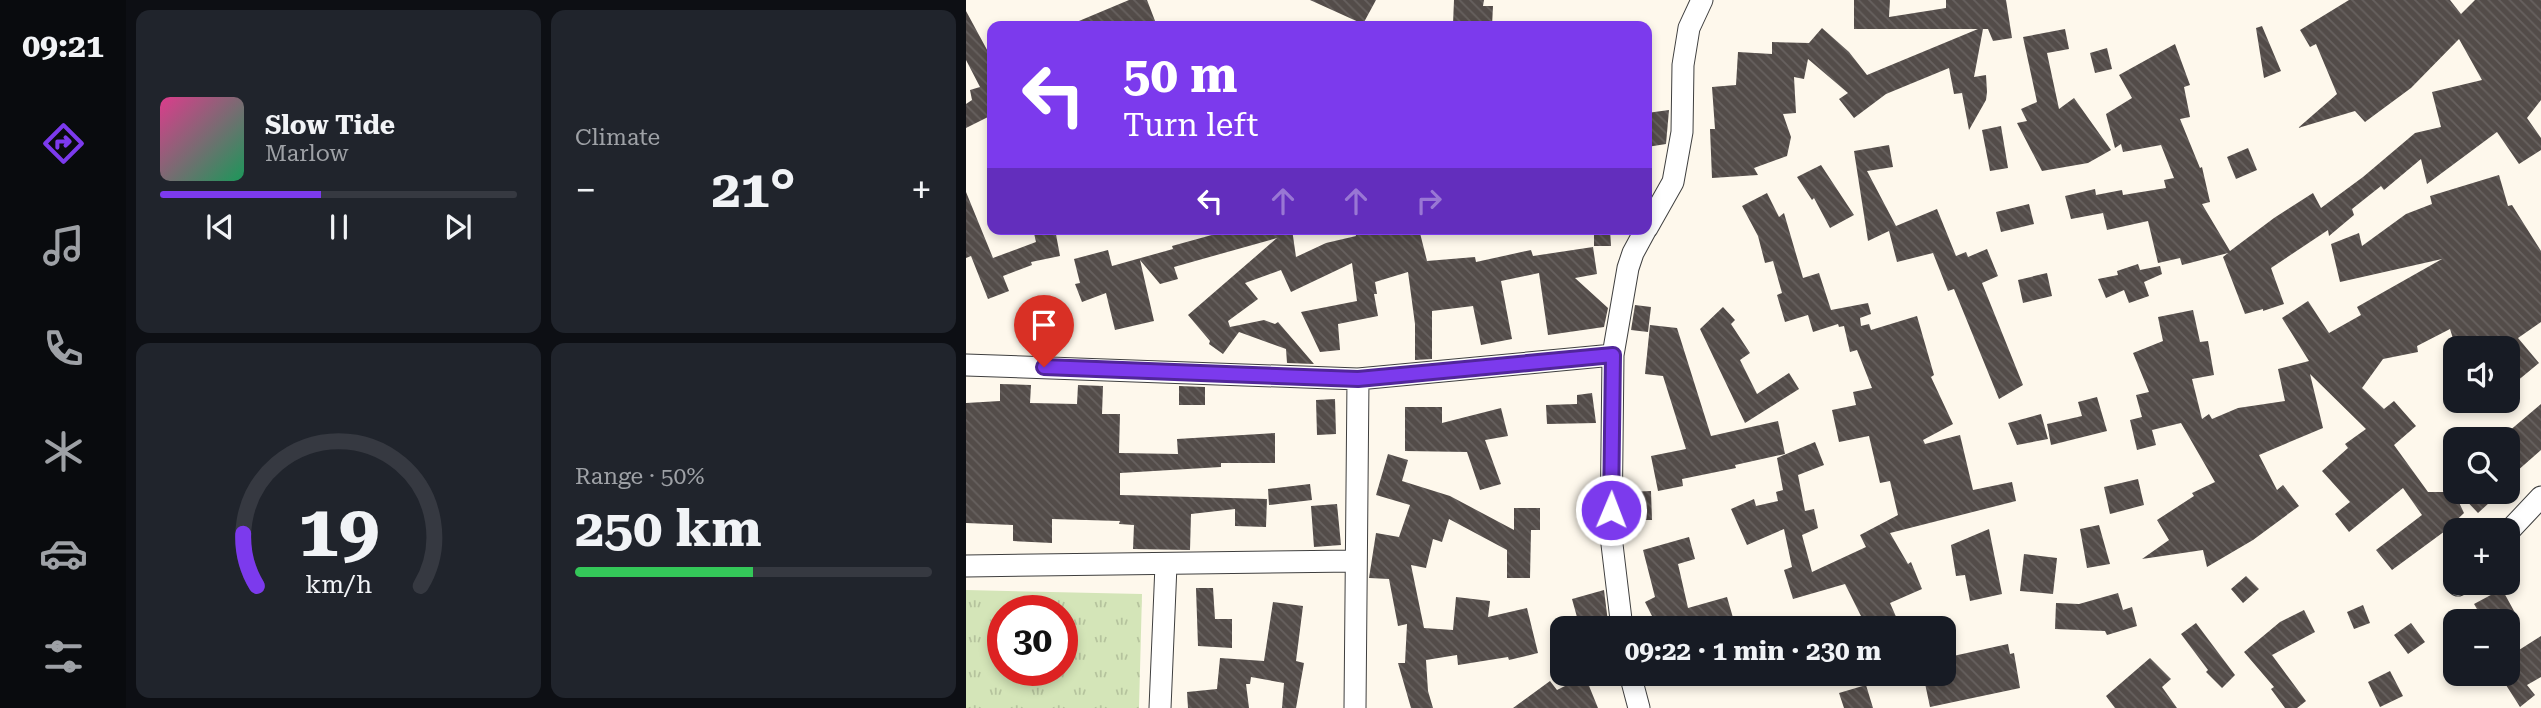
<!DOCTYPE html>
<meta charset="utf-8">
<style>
body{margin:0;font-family:"Roboto Serif",serif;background:#20242c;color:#f1f3f6;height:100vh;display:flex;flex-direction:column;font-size:26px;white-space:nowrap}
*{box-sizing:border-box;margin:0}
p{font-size:23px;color:#9ea1a6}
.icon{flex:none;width:38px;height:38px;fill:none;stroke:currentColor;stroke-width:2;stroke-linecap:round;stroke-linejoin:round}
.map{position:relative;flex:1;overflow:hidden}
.side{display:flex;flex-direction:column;gap:10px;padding:10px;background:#0d0f14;width:840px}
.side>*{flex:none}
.hud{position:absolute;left:21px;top:21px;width:665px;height:214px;border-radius:14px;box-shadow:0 4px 10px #0003;background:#7c3aed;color:#fff;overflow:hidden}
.fabs{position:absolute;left:1477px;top:336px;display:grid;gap:14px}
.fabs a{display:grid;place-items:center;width:77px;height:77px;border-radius:14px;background:#171b24;box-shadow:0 4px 10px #0003;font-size:35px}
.speed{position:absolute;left:21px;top:595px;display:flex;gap:14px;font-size:35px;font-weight:700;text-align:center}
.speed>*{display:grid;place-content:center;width:91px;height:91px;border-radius:50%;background:#171b24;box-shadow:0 4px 10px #0003;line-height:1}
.speed .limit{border:10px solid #d22;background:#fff;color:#111}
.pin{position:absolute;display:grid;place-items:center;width:60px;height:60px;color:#fff;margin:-72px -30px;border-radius:50% 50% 50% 0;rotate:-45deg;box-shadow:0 0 7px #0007}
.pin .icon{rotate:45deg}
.me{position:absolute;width:77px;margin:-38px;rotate:1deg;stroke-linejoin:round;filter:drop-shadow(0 0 5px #0008)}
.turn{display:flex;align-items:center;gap:24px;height:147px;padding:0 21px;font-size:32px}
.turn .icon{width:91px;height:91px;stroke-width:2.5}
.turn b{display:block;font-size:49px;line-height:60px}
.lanes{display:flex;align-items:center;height:66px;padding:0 21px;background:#0003;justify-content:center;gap:35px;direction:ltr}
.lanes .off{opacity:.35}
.big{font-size:52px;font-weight:700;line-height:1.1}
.side .card{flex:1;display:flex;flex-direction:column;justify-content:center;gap:10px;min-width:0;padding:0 24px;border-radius:14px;background:#20242c}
.side .dial{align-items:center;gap:0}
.dial svg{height:182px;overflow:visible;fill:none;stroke:#363941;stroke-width:7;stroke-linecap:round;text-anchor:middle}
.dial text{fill:#f1f3f6;stroke:none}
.song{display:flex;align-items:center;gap:21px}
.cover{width:84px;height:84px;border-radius:10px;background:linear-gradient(135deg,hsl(330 70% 55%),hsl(150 70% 35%))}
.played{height:7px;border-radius:4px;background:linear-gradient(90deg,#7c3aed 45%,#363941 45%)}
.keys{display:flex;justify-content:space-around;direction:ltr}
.heat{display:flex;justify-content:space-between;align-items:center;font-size:38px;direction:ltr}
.charge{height:10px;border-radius:5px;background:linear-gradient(90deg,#34c759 50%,#363941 0)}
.side .tiles{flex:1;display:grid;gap:10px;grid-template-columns:repeat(2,1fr)}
.trip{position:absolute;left:584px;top:616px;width:406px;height:70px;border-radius:14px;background:#171b24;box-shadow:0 4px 10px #0003;font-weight:700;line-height:70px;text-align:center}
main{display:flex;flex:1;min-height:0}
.tabs{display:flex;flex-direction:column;width:126px;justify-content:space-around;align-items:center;background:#090b0e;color:#9ea1a6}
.tabs .icon{width:49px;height:49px}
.tabs .selected{color:#7c3aed}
.tabs b{font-size:32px;color:#f1f3f6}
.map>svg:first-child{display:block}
.park{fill:url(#park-tufts);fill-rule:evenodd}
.building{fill:url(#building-back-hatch)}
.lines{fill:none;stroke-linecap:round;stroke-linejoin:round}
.street-casing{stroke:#3f3f3f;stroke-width:23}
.street{stroke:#fff;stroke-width:21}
.route-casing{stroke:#51269a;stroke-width:18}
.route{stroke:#7c3aed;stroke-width:12}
</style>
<main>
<nav class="tabs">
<b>09:21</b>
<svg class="icon selected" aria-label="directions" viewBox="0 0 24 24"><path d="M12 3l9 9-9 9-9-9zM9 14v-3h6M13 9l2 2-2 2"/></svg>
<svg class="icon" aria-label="music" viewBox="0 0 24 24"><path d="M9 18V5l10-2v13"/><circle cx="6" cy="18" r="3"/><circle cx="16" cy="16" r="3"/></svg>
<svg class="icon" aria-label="phone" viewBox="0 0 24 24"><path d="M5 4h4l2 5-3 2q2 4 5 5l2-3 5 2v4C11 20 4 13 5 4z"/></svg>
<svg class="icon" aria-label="climate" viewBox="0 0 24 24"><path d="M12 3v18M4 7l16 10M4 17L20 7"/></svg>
<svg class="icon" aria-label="car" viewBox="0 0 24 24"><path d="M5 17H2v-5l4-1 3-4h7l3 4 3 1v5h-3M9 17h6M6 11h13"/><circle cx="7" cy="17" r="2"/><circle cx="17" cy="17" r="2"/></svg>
<svg class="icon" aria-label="filters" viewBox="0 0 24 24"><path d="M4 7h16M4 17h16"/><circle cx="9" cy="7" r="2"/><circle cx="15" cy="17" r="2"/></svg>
</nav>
<section class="side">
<div class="tiles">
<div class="card">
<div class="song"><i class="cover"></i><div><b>Slow Tide</b><p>Marlow</p></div></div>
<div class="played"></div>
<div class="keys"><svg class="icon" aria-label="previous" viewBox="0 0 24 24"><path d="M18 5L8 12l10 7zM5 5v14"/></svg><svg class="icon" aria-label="pause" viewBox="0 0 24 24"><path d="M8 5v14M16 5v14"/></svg><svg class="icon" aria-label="next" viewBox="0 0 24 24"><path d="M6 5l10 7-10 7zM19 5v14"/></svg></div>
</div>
<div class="card"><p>Climate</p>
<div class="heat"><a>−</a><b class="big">21°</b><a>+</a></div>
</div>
<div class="card dial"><svg viewBox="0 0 100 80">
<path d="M14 69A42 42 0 1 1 86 69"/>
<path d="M14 69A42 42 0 0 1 8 46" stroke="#7c3aed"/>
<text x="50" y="56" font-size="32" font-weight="700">19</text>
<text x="50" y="72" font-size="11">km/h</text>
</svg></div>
<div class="card"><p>Range · 50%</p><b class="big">250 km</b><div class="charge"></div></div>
</div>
</section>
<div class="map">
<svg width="1575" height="708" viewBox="0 0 1575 708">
<defs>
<pattern id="park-tufts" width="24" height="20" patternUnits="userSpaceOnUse" patternTransform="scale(1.75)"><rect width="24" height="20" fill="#d4e5b8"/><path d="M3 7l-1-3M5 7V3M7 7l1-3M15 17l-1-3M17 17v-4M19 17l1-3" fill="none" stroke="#b5c39d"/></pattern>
<pattern id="building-back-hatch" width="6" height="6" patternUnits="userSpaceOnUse" patternTransform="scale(1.75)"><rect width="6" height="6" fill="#534c49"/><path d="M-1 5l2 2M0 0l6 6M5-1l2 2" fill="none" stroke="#67615f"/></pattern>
</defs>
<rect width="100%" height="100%" fill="#fef8ec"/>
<path class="park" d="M0,590L176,594L173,708H0ZM37,611H96V670H37Z"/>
<path class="building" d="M163,0H181L191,26H101Z
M344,0H410L397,24Z
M488,0H518L517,6H527L526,26L487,24Z
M888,0H924L923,17L980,8V0H1040L1046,38L1027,41L1022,29H1017L1008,77L1020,75L1021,92L1020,100L1003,130L996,93L988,94L983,68L920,94L888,118L873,99L882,93L842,59L838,79L828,77L830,113L817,114L825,137L821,156L788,168L792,175L746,178L744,129H749L746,87L770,85L772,52L806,54V42L843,43L856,28L883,52L901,75L1012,29H888Z
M1383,0H1484L1495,14L1509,0H1575V100L1561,118L1575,138V150L1553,164L1531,132L1461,184L1455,159L1418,190L1415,186L1386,209L1388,215L1363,236L1362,230L1305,268L1318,304L1297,311V309L1279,314L1257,257L1262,253L1216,265L1214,258L1192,263L1182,221L1141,230L1137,213L1105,219L1099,196L1129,189L1130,195L1156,190L1157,195L1200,188L1198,180L1208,178L1195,145L1157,152L1155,144L1149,148L1140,114L1166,98L1153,75L1209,44L1224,85L1218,87L1224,117L1214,119L1234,168L1236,167L1244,202L1236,204L1264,251L1308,218L1347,193L1355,208L1397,177L1449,133L1475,127L1466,92L1516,80L1493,39L1445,88L1399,122L1389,111L1332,128L1371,94L1350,44L1344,47L1334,30Z
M0,11L26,59V115L0,128V104L6,100L4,90L14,87L0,60Z
M1296,26L1315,71L1298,78L1290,28Z
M1099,29L1103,49L1081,53L1093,109L1108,98L1145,150L1122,163L1076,171L1051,123L1061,121L1055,109L1071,102L1057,37Z
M1141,48L1146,69L1129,73L1124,53Z
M703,110L700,144L681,147V113Z
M1035,126L1042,168L1024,171L1016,130Z
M923,145L927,167L901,171L930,226L971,209L990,256L1000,252L1002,257L1021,249L1032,276L1016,283L1057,385L1033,399L988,289L982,291L967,253L931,262L923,231L902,241L888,151Z
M1282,148L1291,170L1270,179L1261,157Z
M855,165L888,215L864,228L848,198L846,200L831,177Z
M1533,175L1542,206L1546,205L1575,251V322L1552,338L1573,363L1550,382L1542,373V348H1490L1484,329L1451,346L1452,352L1417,359L1396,388L1418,409L1428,401L1450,426L1428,445L1462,492H1488L1498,513L1479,531L1426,570L1410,550L1456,515L1437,488L1383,532L1369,514L1384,502L1356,471L1382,448L1379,444L1400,429L1344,374L1357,428L1293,455L1311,490L1317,485L1333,506L1287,540L1241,567L1237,550L1176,559L1203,540L1191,520L1228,496L1226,493L1249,482L1215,423L1186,430L1190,445L1171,450L1164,420L1176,417L1170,395L1183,392L1167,353L1197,341L1192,317L1227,310L1234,342L1242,341L1248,375L1226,379L1236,419L1243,414L1246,419L1272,408L1319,401L1312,369L1343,361L1316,318L1342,301L1363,333L1395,315L1391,307L1476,259L1374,282L1365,244L1393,233L1396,246L1440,214L1466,204L1464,196Z
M0,192L27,258L70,242L67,229H89L94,256L65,262L66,265L37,276L43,291L22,299L5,256L0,258Z
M801,193L813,217L818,213L837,278L853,273L865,310L902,303L905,314L894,318L895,326L903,324L905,330L951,316L968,375L965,377L987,424L957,440L959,444L994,435L1007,490L1046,482L1050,501L924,533L942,564L945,562L956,589L924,603L935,628H901L879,584L827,599L818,570L826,567L818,529L781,545L765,509L788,499L790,506L812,501L810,492L817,490L811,458L849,442L858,465L832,475L839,511L848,509L852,528L836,535L846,572L900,547L894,535L932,515L924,481L914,483L903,436L873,442L866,410L890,405L887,392L906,388L891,350L884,352L878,326L873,327L872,324L847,332L842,315L819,322L811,295L816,293L807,261L799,263L792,236L776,206Z
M1063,204L1068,224L1035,232L1030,212Z
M252,229H326L330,257L360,243L390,236L388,229H453L461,261L509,257L510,262L565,250L567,256L627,247L631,274L609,278L642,308L638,327L582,335L573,273L535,281L546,339L515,345L507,306L466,311V359L449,360V324L442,272L409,282L411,294H408L412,316L372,324L374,350L354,352L335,312L391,301L386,263L325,292L315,270L279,283L292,299L262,321L264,327L298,320L309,324L312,322L348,364L321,363L320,349L273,332L257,354L243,344L244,341L222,315L311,238L208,267L212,279L194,284L174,260L188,321L149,330L140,293L116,302L109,284L114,283L108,259L142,250L146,266L207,249L206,246L253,233Z
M628,229H644L645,246H628Z
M1172,264L1174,270L1194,266L1196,274L1178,282L1183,296L1163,303L1158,290L1140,298L1132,279L1152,275L1151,271Z
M1081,273L1086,296L1057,303L1052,280Z
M669,305L685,307L682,332L665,330Z
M757,307L769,320L765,324L784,353L774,360L791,394L823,373L833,389L779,423L734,329Z
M684,325L711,328L745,436L812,421L819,454L769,465L770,468L716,479L717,486L692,491L685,456L720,449L697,376L679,374Z
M34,384L65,385L64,403L111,404L112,385L137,386L136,414H154L153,453L212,454L211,439L309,433V463H255V467L154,473V495L301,499L300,527L269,526V509L225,514L224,550L167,549L168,525L153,524L154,521L86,519V543L47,541V525L0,523V403L34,401Z
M213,386L239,387V405H213Z
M626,393L630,423L581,424L580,405L611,404V395Z
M1131,397L1141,431L1085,445L1081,424L1116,416L1112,402Z
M369,399L370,434L351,435L350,400Z
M1575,404V450L1542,479V432Z
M439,407H476V423L535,408L542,436L519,440L535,484L514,490L501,452L439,451Z
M1075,414L1082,439L1051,445L1042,423Z
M422,454L442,460L436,481L484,496L548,530V508H574V530H565L564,578H541V550L483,519L476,542L467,539L460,568L445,565L458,628L487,630L490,597L524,601L522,617L561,608L572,653L543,660L542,657L492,665L491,655L460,660L462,691L467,708H445L432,663H439L441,624L432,626L423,579L403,578L410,533L433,537L444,505L410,495Z
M1172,479L1178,505L1144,514L1138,487Z
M344,484L346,500L303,505L302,489Z
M685,491L686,520H662L660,492Z
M1492,492H1535L1512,513Z
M371,504L375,545L348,547L345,506Z
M1133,525L1144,564L1121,568L1114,529Z
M1023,529L1036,594L1004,601L999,575L990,576L985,545Z
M723,537L729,559L712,564L722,608L761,597L770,628H692L679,602L689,597L677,550Z
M1058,554L1091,558L1087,594L1054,591Z
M1280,576L1293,589L1277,603L1265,589Z
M230,588H247L249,619H266V648L232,646Z
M1536,589L1548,611L1529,621H1518L1508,604Z
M638,590L642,622L614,628L606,599Z
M1152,593L1157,610L1166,607L1171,626L1141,635L1139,631L1089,629L1090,603L1113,604Z
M307,602L337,606L330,661L338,663L330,708H316L318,683L285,677L284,684H280L283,708H222L221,692L251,689L254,658L298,661Z
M1397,605L1404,623L1388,629L1381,612Z
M1338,610L1349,632L1306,655L1340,701L1331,708H1319L1305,689L1308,687L1278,652L1314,622Z
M1230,623L1269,675L1256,688L1240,672L1242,670L1215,634Z
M1445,623L1459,642L1442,654L1428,635Z
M1575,636V677L1561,685L1569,695L1554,707L1533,674H1542V657Z
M1042,644L1044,654L1048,653L1054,688L964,707L957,674H978V658Z
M1184,658L1205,679L1196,687L1211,708H1149L1140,696Z
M1424,671L1437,696L1414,707L1402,682Z
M619,676L632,708H547L584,681L591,690Z
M900,685L907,708H878L873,693Z"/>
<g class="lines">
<defs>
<path id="street" d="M681,228L707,182L716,132L717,65L723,28L736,0
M0,365L392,379L647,355
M1542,532L1575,497
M0,566L389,561
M1492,585L1494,583
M656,628L645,536L647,355L662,268L667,253L680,229
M664,674L673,708
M194,708L200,565
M389,708L392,379"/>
</defs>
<use href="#street" class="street-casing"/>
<use href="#street" class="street"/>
</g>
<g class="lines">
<defs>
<path id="route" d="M78,367L392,379L647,355L645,510"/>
</defs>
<use href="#route" class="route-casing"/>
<use href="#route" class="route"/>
</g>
</svg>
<div class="fabs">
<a><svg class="icon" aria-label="sound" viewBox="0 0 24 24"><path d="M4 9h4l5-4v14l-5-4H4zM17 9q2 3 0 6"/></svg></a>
<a><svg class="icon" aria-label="search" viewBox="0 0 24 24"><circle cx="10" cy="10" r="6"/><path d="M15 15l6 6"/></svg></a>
<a>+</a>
<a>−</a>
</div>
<div class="speed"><div class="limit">30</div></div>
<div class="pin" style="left:78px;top:367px;background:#d93025"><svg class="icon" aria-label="arrive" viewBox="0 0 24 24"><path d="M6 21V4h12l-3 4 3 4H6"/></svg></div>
<svg class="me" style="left:645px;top:510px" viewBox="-20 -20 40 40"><circle r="17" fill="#7c3aed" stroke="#fff" stroke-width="3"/><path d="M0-11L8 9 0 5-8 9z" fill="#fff"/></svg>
<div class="trip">09:22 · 1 min · 230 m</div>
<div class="hud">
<div class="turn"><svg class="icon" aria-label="left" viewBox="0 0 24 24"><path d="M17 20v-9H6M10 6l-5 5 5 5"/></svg><div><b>50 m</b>Turn left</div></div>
<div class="lanes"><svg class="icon" aria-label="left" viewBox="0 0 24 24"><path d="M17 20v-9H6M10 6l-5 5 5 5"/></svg><svg class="icon off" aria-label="ahead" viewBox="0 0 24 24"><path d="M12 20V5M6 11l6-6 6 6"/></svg><svg class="icon off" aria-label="ahead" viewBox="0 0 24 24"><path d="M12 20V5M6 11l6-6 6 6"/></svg><svg class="icon off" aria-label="right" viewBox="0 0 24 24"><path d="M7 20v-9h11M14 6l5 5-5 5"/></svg></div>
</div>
</div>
</main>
